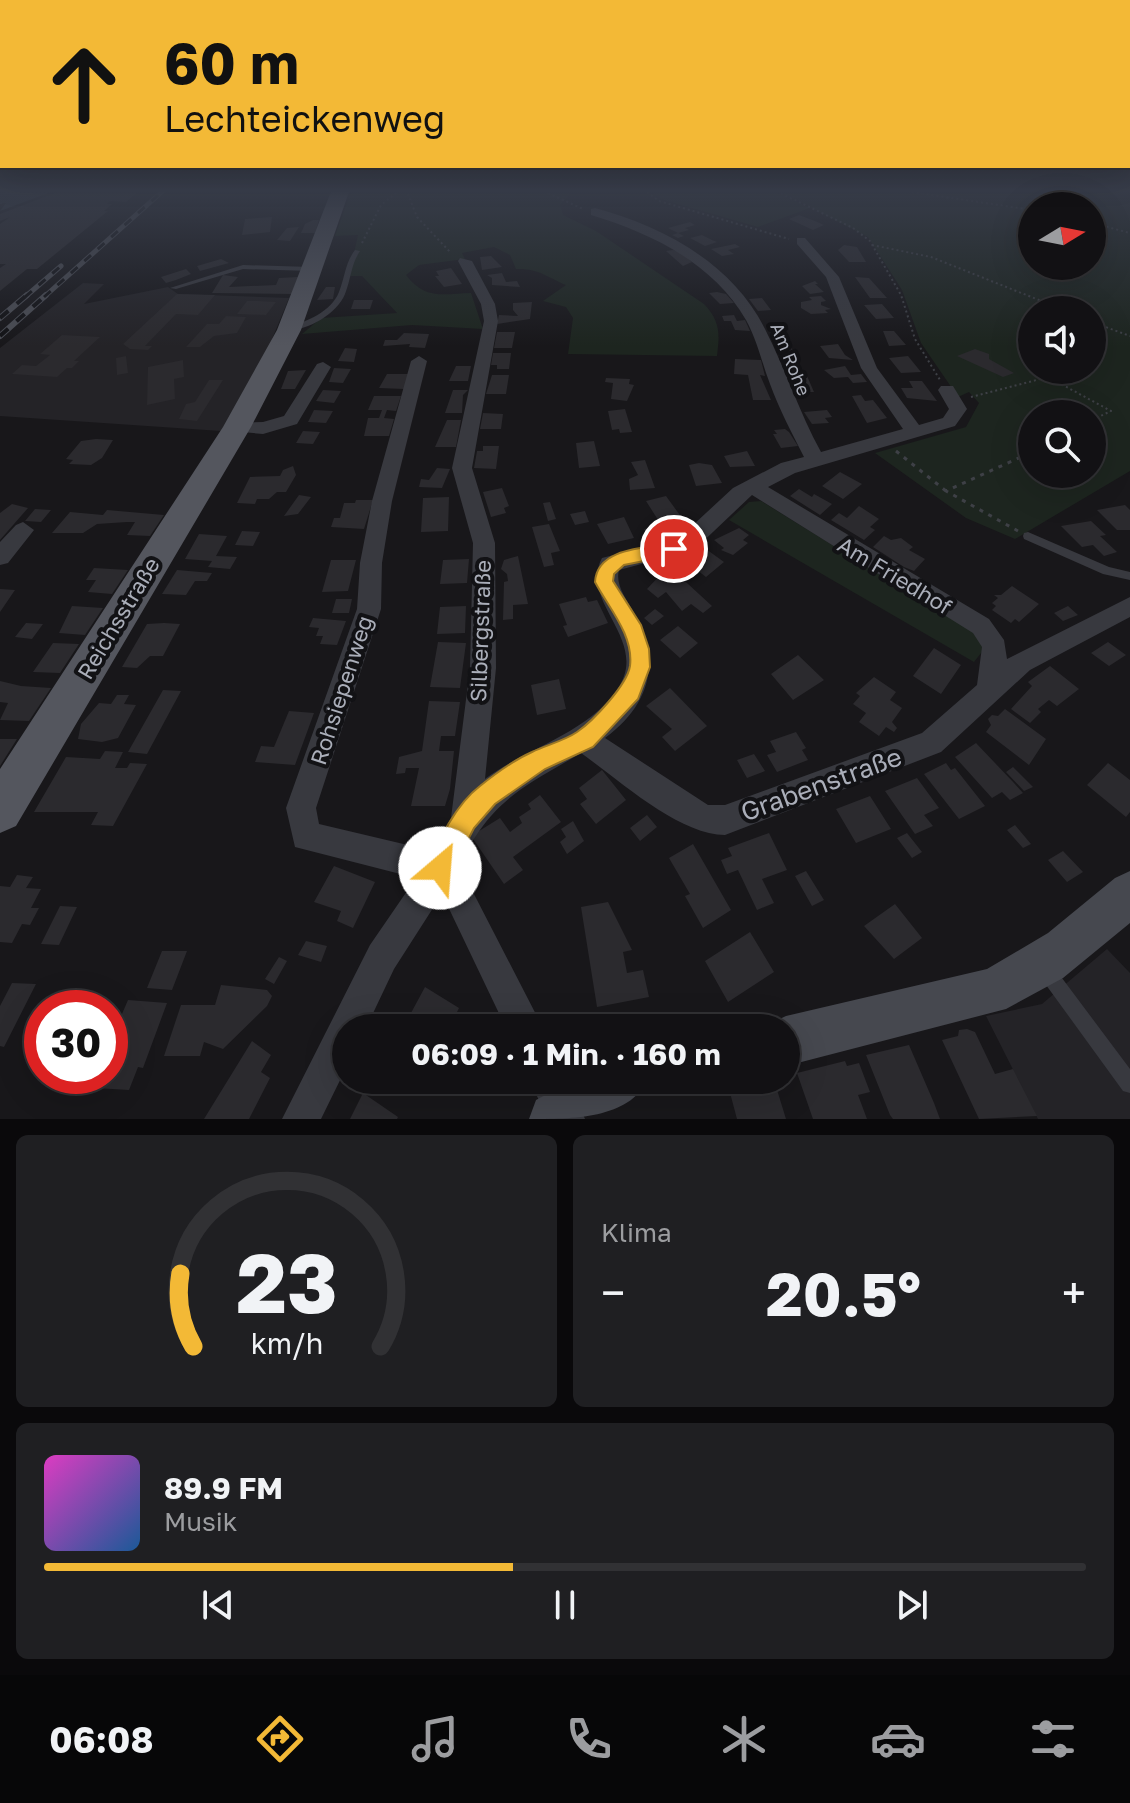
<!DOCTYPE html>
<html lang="de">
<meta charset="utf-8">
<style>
body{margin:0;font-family:"Golos Text",sans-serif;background:#1f1f22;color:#f1f3f6;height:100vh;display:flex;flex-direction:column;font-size:30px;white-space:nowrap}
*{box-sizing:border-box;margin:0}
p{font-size:26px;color:#9c9da0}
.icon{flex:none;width:44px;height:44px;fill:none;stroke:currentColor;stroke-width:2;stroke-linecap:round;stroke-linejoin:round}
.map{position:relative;height:1119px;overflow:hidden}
.side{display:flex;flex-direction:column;gap:16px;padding:16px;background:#0a090b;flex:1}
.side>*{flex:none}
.guide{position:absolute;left:0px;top:0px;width:1130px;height:168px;box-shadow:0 8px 32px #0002,0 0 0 2px #313134;background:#f3b936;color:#111;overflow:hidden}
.needle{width:52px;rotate:80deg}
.tools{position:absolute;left:1018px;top:192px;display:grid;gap:16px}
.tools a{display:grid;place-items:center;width:88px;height:88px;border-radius:50%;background:#121114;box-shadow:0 8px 32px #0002,0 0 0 2px #313134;font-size:40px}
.speed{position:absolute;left:24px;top:990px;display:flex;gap:16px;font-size:40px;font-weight:700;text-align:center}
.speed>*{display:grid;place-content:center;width:104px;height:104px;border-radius:50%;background:#121114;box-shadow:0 8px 32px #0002,0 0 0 2px #313134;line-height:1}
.speed .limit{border:12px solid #d22;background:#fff;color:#111}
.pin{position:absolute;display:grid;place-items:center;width:68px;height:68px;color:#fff;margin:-34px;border:4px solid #fff;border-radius:50%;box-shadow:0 2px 8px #0007}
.me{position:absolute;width:88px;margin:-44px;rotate:27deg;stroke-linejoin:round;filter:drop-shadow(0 0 6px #0008)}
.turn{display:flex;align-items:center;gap:28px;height:168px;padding:0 32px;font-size:36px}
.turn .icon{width:104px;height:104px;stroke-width:2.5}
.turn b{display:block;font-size:56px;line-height:68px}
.big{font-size:60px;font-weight:700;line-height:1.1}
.side .tile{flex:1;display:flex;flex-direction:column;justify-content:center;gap:12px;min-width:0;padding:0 28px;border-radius:12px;background:#1f1f22}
.side .dial{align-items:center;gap:0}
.dial svg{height:208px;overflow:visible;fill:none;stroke:#313134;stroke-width:7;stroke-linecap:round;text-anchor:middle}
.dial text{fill:#f1f3f6;stroke:none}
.song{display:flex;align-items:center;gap:24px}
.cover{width:96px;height:96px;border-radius:12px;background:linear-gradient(135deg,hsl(310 70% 55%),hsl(210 70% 35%))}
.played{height:8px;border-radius:4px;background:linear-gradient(90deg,#f3b936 45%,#313134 45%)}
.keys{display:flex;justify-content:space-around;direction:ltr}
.heat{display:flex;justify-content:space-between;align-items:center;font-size:44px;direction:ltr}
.side .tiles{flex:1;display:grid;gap:16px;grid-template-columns:1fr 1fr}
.tile:last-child{grid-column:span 2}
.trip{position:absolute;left:332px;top:1014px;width:468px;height:80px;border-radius:40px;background:#121114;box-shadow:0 8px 32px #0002,0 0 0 2px #313134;font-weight:700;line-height:80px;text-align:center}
.dock{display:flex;height:128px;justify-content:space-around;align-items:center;background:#070708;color:#9c9da0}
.dock .icon{width:56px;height:56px}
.dock .on{color:#f3b936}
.dock b{font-size:36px;color:#f1f3f6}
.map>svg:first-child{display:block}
.built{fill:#242327}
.green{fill:#1d251f;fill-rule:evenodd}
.water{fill:#2d363e}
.building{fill:#2b2a2e}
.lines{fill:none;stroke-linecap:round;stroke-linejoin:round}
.path-far1{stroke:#3e4046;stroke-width:2;stroke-dasharray:2 3;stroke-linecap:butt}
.path{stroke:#3e4046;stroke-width:3;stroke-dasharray:4 6;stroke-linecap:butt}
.service{fill:#38393f;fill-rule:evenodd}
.minor{fill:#38393f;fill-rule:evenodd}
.secondary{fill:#46484f;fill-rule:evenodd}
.primary{fill:#54565e;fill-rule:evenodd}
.rail-far1-casing{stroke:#4b4d54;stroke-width:5}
.rail-casing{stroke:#4b4d54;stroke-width:6}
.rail-far1{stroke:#121215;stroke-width:3;stroke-dasharray:9;stroke-linecap:butt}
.rail{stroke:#121215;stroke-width:4;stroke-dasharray:11;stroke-linecap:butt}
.route{fill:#f3b936;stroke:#9e7823;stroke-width:2}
.labels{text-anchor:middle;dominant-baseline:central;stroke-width:8;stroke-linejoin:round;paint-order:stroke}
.far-street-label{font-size:18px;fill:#aaaeb9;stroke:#121215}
.street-label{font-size:22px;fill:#aaaeb9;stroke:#121215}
.near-street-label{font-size:26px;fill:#aaaeb9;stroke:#121215}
</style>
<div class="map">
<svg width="1130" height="1119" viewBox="0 0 1130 1119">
<rect width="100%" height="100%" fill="#18171a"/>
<path class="built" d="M83,283L104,284L84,304L168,287L178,294L289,298L263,361L221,431L0,416V348Z
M1107,949L1130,973V1119H1038L986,1016L1042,1004Z"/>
<path class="green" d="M352,189H578L572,191L560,205L563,215L596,231L704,304C720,321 720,333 717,356L568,354L573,318L566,307L543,301L566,285C547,277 538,268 516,269L510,255L494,247L462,253L465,259L419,265L406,275C425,300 443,294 471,293L483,329L412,325L302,334L321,318L397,313L362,276H349L358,235L335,236Z
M647,189H769L810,208L758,227L664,200Z
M775,189H1130V471L1015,539L966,518L875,453L966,427L979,403L969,392L958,397L921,343L902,290L868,237ZM1032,206H1092V266H1032ZM1032,310H1092V370H1032ZM1032,414H1092V474H1032Z
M761,501L969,629L988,644L974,662L729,520L749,502Z"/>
<path class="water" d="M13,189H59L0,211L6,203L0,204V193Z"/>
<path class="building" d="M65,189H141L126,202L110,201L107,204H112L104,211H108L37,269H27L0,291V268L6,264H0V224L10,217L0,221V214Z
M799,215L815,221L824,225L813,230L789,219Z
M272,217L270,232L242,235L245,219Z
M313,220H319L315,233H301L305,224Z
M690,222L695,225L685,228L689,230L678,233L684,236L678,238L672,235L678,233L668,228Z
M299,227L290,241L277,240L287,228Z
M702,235L712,240L717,242L705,246L690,238Z
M735,244L740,247L728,250L734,254L722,256L711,249Z
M844,245L857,247L866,262H849L838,250Z
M673,250L679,251L692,262L683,266L666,251Z
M491,256L502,267L482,270L480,257Z
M221,259L229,263L200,271L197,266Z
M451,268L462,284L444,287L435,276H439L436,271Z
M186,269L191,274L176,280L166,283L161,277Z
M502,273L506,282L517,281L520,287L492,285V278L487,275Z
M223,275L238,277L229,287L276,285L279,278L298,277L292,294L212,293Z
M855,277L869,278L887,298H870Z
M815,281L818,284H815L824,292L810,294L802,286Z
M326,287H335L333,299L317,300Z
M717,292L726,294L734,303L720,304L709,293Z
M177,294L215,295L198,315L176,314L145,346H152L148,350L130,349L123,344Z
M821,296L826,301L821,302V305L831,309L825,310L828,313L811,314L801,308V302L812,300L809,297Z
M762,298L771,310L758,311L749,299Z
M354,300H373L370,309H351Z
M247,301H258L276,302L266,315L237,314Z
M532,302L530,319L497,324L499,315L518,316L513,310V303Z
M882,304L894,318L876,319L864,305Z
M734,315L737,321L745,320L750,331L735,330L731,321H724L722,316Z
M226,316L246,317L237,333L214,336L200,347H186L207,324H219Z
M771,331H784L794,353L777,349Z
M883,331H894L906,345L889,346Z
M497,332H515L512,348H494Z
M404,333L429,334L425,348L409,347L410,344L383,346L385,340H397Z
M62,335L100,337L74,361H79L72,368H67L57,377L12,374L22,365L36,366L50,355L40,354Z
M838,344L845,355L853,360L829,358L820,346Z
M345,348L357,349L354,362L338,361Z
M975,349L989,354V359L1014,373L1003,377L957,356Z
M493,353H511L509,369H497V365H491Z
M126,356L128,373L117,375L116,358Z
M908,356L921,372L901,373L889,358Z
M735,359L761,360L765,376L760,375L771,400H753L748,375L734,374Z
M183,360L184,377L174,379L175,399L147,405L148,367Z
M456,366H471L468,381H449Z
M845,366L851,375L861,374L867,382L853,383L848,377L834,378L824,370Z
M334,368L351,369L343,383L329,382Z
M306,370L295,389H281L288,371Z
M387,374H409L404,389L379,388Z
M492,375H509L506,394H486Z
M787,376H807L814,392H795Z
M606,378L630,379L629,384L634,385L627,401L611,399L613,383L605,382Z
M209,380H223L197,421L179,419L186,404L195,402Z
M909,381H922L937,401L907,398L901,388H913Z
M323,390L341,391L334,403L316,401Z
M453,390H468L463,395L462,413H445Z
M861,395L865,401L873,400L887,418L867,423L852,396Z
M374,396H401L396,411L387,410L384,418L394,419L389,436H364L368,418H379L382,410H368Z
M625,409L632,432L620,433L619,429L612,430L608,411Z
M314,410L333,411L326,423L308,422Z
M827,410L832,417L825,418L829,423L812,424L804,412Z
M483,413L503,414L501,429H480Z
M447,420H461L456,447H435Z
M785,429L789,432L798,446L781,448L773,434H777L774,430Z
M303,431L320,432L313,444L296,443Z
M96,439L113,440L102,458L91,465L69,464L73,460L66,459L81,441Z
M594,441L600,466L579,468L576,443Z
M483,446H499L496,469L474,468L477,451H483Z
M747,451L755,466L730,467L724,456Z
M645,460L655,488L630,490L629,479L638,475L631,462Z
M699,463L712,465L722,483L696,486L689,465Z
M293,466L296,475L286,492H277L269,499H257L255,504L237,503L250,477L280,476L283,470Z
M437,468L450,469L442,488L419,487L421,479L429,480Z
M840,472L862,484L843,499L822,486Z
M502,488L509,506L504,508L506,513L491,517L483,492Z
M799,489L812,497L814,494L832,504L820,515L790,496Z
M299,495L311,497L298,514L284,516Z
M666,496L682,518L660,523L646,501Z
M449,497L448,531L421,532L423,498Z
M356,500H373L364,529L331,527L334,518H340L344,503H355Z
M550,502L556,519L548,521L543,503Z
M12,504L28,508L0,540V513Z
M1125,505L1130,510V530H1117L1097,510Z
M859,506L879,519L870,527L875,530L864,540L831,520L839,513L847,518Z
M35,509L51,510L41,522L25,521Z
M107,510L164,515L150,536L127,535L135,522H127L97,524L83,533H52L70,512L103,515Z
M585,511L589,522L575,525L570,514Z
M624,517L634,538L608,544L597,524Z
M1091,521L1106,535L1100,536L1117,552L1104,556L1093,545L1082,547L1061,526Z
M549,524L560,551L551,553L554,565L544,567L532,527Z
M657,526L663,535L650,538L644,529Z
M739,528L749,535L743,540L748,543L733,555L721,550L724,548L714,540Z
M242,531L260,532L253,546L235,545Z
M199,534L227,536L216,556L237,557L230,569L208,567L212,561L185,559Z
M884,536L891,540L901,538L913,547L909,550L925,559L914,571L904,567L873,547Z
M706,549L724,562L706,577L688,563Z
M518,556L528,604L513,605V619L503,620L504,582L508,581L507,574L501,569L504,560Z
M469,559L467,583L440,584L443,560Z
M331,560H356L348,591L322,592Z
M94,568L128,570L112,594L88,592L96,580H86Z
M177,570L200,572L212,573L207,581H195L186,595L162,594Z
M663,572L669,576L675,572L712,606L703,613L691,604L682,611L666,592L658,598L647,589Z
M1012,586L1039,604L1019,622L1015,619L1011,623L992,610L996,606L992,603L998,598L994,595H1001Z
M0,589L15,590L0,612Z
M586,597L588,602L597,600L608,623L568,637L563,626L567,625L559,604Z
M336,599H352L349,613H332Z
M72,606L103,608L85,635L59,633Z
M466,606L465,633L437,634L440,607Z
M1068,606L1078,615L1063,621L1054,613Z
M655,609L664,616L652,625L644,618Z
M313,618L346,621L337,645L320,644L323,636H316L319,628L309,627Z
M26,623L43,624L32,639L15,637Z
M164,623L180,624L163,656H150L137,668L122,667L147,624Z
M678,626L698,643L680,658L660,640Z
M438,642L466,643L460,688L430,687Z
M1108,642L1126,655L1109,666L1091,653Z
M53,643L79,644L60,673L33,672Z
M934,648L961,665L941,694L913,676Z
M798,655L824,680L793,700L771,674Z
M1050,666L1079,689L1057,706L1049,700L1038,709L1041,712L1030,723L1011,709L1032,686L1028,682Z
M874,677L896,692L890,700L902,708L892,722L897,728L894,732L886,727L879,736L859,722L866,713L853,704L860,696L856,693Z
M559,679L566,709L537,715L531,685Z
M0,681L21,686L51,688L29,721L0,720L8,703L0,702Z
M670,688L707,726L675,751L662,737L672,729L646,706Z
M163,690L181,691L147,754L128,752Z
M117,695H129L124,704L136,705L118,738L102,742L78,739L81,724L99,703L111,704Z
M429,701L460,702L455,736H441L439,751H454L450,789L445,806H411L419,768H406L405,773L396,774L399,757L422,751Z
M1005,709L1046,739L1029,765L986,732L991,725L988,719L992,715L998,716Z
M289,711L314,713L295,765L255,762L261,746L274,747Z
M796,732L806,748L802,750L808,760L777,772L767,755L776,752L770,741Z
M0,739H17L0,766Z
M976,743L1014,783L1023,793L1010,800L1002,792L992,798L955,757Z
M105,751L123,752L115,768H127L130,763L147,764L113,826L91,825L98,812H34L66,757L100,759Z
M754,754L765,771L747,778L737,760Z
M946,763L951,770L955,768L985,806L959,819L924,774Z
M1108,763L1130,780V812L1126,817L1087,785Z
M1013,767L1033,787L1024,791L1006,772Z
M602,770L626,800L596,824L580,804L587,799L579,788Z
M917,778L939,808L924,815L933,826L915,834L885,791Z
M540,795L561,822L513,857L523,870L504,884L471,836L500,818L510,832L522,823L519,817L531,809L528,804Z
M870,796L891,829L856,843L836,809Z
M647,815L657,827L640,841L630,828Z
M573,821L584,841L567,854L560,842L566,837L561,829Z
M1015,825L1031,844L1023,848L1007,830Z
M769,833L787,870L762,879L774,903L757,910L738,870L727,874L721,860L732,856L728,848Z
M907,833L922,852L912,858L897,838Z
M693,844L731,910L703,928L685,896L690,894L669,858Z
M1063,851L1083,872L1067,882L1048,860Z
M334,866L375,882L353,928L337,921L341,911L314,902Z
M806,871L824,900L812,906L795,876Z
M17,875L33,877L26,888L41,889L31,908H39L30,925L22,924L12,943L0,942V886L10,887Z
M608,902L632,950L623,952L627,973L643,970L649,997L597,1007L581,907Z
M895,904L922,938L894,959L864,926Z
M60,906L77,907L59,945L41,944Z
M750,932L774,972L728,1002L705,961Z
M306,941L327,946L321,962L298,955Z
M162,951H187L172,990L147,988Z
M279,957L287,961L274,984L265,979Z
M12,983L36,984L4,1047L0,1046V1006Z
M221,985L267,990L272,996L267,1006L223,1049L204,1042L200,1056H164L181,1005H215Z
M425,987L459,1008L449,1028L404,1026Z
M128,1000L167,1003L143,1068L138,1067L129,1090L95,1088L100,1076H110V1042Z
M967,1029L975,1032L995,1074L1013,1069L1037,1116L979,1119L942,1040L958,1036L959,1030Z
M252,1041L271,1055L261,1072L270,1078L249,1119H204Z
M909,1045L934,1103L940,1119H893L890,1115L866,1055Z
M845,1061L847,1066L859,1063L870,1092L858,1095L867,1119H813L797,1073Z
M764,1080H774L786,1119H737L729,1089Z
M363,1093L398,1117L397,1119H350Z"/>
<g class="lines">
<path class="path-far1" d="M406,189L417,217L451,253
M539,189L583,209
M643,189L659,201L789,239
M772,189L853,228L870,241L901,295L915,339L940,380
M892,189L1032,210
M1092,223L1130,233
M362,243L381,205L401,189
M872,245L931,257L1064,310
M1092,322L1130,336
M971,397L1048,377L1111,411L1092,420"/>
<path class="path" d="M896,451L946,491
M1018,531L946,491L1032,452"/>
<path class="service" d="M355,250L360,251C351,264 351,279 345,294C337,314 308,330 287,331V327C306,322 331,312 339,292C345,277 345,263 355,250Z
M243,265L311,267L314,269L311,271L243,269L176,289L170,288Z
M1028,532L1109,567L1130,572V580L1103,574L1024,539L1023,536L1024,533Z
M1047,963L1053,966L1130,1069V1093L1123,1091L1041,978L1038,972L1041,966Z"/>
<path class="minor" d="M595,208C663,226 733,264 765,329C786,370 799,412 821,452L903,429L861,368L826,277L797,244V238H805L839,277L877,368L919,425L943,418L949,409L938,390L941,386H953L967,409L955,426L795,473L768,487L989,619L1004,640L1007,659L1130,597V617L1030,670L941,752L725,835C679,835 619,780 581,753C520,789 493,799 459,865L543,1028H506L442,894L394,969L366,1028H346V1068L321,1119H282L370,945L416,878L295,847L286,808L357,609L360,563L372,501L411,361L419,356L427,361L392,501L382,563L381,609L316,808L319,824L433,851L451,818L470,668L473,543L452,468L484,321L481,304L458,261L460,258L472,261L495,304L498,321L472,468L495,543L496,668L485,779C527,747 591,733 620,685C647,638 579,601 602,558L679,538L733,488L781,463L804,457C792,433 779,409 770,384C762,363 757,340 746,320C713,263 651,233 591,215V209ZM752,495L973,633L982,647L977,685L922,733L725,805H708L605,738C652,703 661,660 633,611C626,598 615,585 619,570L694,550Z
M323,362L331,367L297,424L263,434L231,431V423L263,422L284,416L317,364Z
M23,522L34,530L8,563L0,565V542L16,525Z
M530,1080H568L585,1119H547Z"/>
<path class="secondary" d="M1130,871V923L1063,978L1006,1009L786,1066V1028H767L769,1024L786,1016L987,969L1048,933L1115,878Z
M573,1080H648C628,1119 573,1119 529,1119L536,1100Z"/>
<path class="primary" d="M332,189H350L301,330L251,427L16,826L0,833V769L223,427L277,330Z"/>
<defs>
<path id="rail-far1" d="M25,297L61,266
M44,297L165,189"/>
<path id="rail" d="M0,318L27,295
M0,336L46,295"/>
</defs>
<use href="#rail-far1" class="rail-far1-casing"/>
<use href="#rail" class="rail-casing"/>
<use href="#rail-far1" class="rail-far1"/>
<use href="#rail" class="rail"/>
</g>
<linearGradient id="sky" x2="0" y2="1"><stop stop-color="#0d0d0e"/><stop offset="0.55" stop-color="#373c49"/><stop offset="1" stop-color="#373c49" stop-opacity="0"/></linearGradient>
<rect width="1130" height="346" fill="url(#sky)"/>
<path class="route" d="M674,543L680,544V554L624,565L614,574L613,581L641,625L649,649L650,667L638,699L593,747L545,769L495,804L474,828L449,877L440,881L431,877L427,868C439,840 455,805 480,786C495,774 514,760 532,752C546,745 564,741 577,732C593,721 627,685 630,666C634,635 608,607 595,582C597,547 647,548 674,543Z"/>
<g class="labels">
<g class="far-street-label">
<text transform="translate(791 359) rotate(68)">Am Rohe</text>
</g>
<g class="street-label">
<text transform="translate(895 575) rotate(31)">Am Friedhof</text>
<text transform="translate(118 618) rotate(-59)">Reichsstraße</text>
<text transform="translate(480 631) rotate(-88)">Silbergstraße</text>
<text transform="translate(341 690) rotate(-72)">Rohsiepenweg</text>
</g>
<g class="near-street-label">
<text transform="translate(821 784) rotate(-20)">Grabenstraße</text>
</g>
</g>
</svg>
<div class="tools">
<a><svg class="needle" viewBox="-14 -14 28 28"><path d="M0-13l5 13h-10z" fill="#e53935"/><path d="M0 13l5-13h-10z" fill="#9c9da0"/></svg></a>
<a><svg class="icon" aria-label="sound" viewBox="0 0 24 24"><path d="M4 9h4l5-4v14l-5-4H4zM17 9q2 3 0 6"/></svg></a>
<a><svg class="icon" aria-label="search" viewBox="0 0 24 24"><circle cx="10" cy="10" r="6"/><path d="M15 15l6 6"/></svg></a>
</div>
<div class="speed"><div class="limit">30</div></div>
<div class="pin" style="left:674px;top:549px;background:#d93025"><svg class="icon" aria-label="arrive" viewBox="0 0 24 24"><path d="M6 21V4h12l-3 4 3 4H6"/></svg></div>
<svg class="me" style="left:440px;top:868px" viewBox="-20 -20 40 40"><circle r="19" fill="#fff"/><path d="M0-13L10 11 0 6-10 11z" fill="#f3b936"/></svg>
<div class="trip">06:09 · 1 Min. · 160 m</div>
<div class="guide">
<div class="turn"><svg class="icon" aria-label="ahead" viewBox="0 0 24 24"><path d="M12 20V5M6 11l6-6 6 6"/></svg><div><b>60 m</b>Lechteickenweg</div></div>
</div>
</div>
<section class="side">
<div class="tiles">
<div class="tile dial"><svg viewBox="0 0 100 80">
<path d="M14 69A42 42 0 1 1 86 69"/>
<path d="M14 69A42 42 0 0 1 9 41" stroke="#f3b936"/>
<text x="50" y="56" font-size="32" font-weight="700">23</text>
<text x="50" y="72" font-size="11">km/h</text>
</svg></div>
<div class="tile"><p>Klima</p>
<div class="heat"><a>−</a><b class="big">20.5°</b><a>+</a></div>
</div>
<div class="tile">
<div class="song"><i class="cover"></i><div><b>89.9 FM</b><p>Musik</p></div></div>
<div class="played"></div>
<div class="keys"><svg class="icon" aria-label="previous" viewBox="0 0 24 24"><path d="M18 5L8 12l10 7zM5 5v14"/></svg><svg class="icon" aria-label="pause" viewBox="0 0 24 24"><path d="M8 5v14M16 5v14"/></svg><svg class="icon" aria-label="next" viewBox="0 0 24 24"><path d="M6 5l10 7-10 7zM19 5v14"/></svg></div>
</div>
</div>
</section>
<nav class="dock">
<b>06:08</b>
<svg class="icon on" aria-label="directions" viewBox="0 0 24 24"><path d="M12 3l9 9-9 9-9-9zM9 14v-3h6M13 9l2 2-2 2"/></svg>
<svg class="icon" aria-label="music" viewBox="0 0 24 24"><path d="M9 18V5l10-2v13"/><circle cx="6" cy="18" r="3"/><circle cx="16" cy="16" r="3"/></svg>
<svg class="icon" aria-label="phone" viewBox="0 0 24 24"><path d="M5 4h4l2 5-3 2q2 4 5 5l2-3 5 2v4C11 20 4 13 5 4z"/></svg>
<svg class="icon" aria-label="climate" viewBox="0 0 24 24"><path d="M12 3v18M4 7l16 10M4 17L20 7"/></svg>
<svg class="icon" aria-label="car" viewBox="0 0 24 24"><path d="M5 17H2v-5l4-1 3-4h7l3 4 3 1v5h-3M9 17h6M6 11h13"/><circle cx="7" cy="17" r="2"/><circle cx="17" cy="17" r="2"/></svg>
<svg class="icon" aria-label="filters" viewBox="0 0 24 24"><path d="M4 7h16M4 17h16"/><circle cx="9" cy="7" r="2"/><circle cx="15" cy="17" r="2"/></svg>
</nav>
